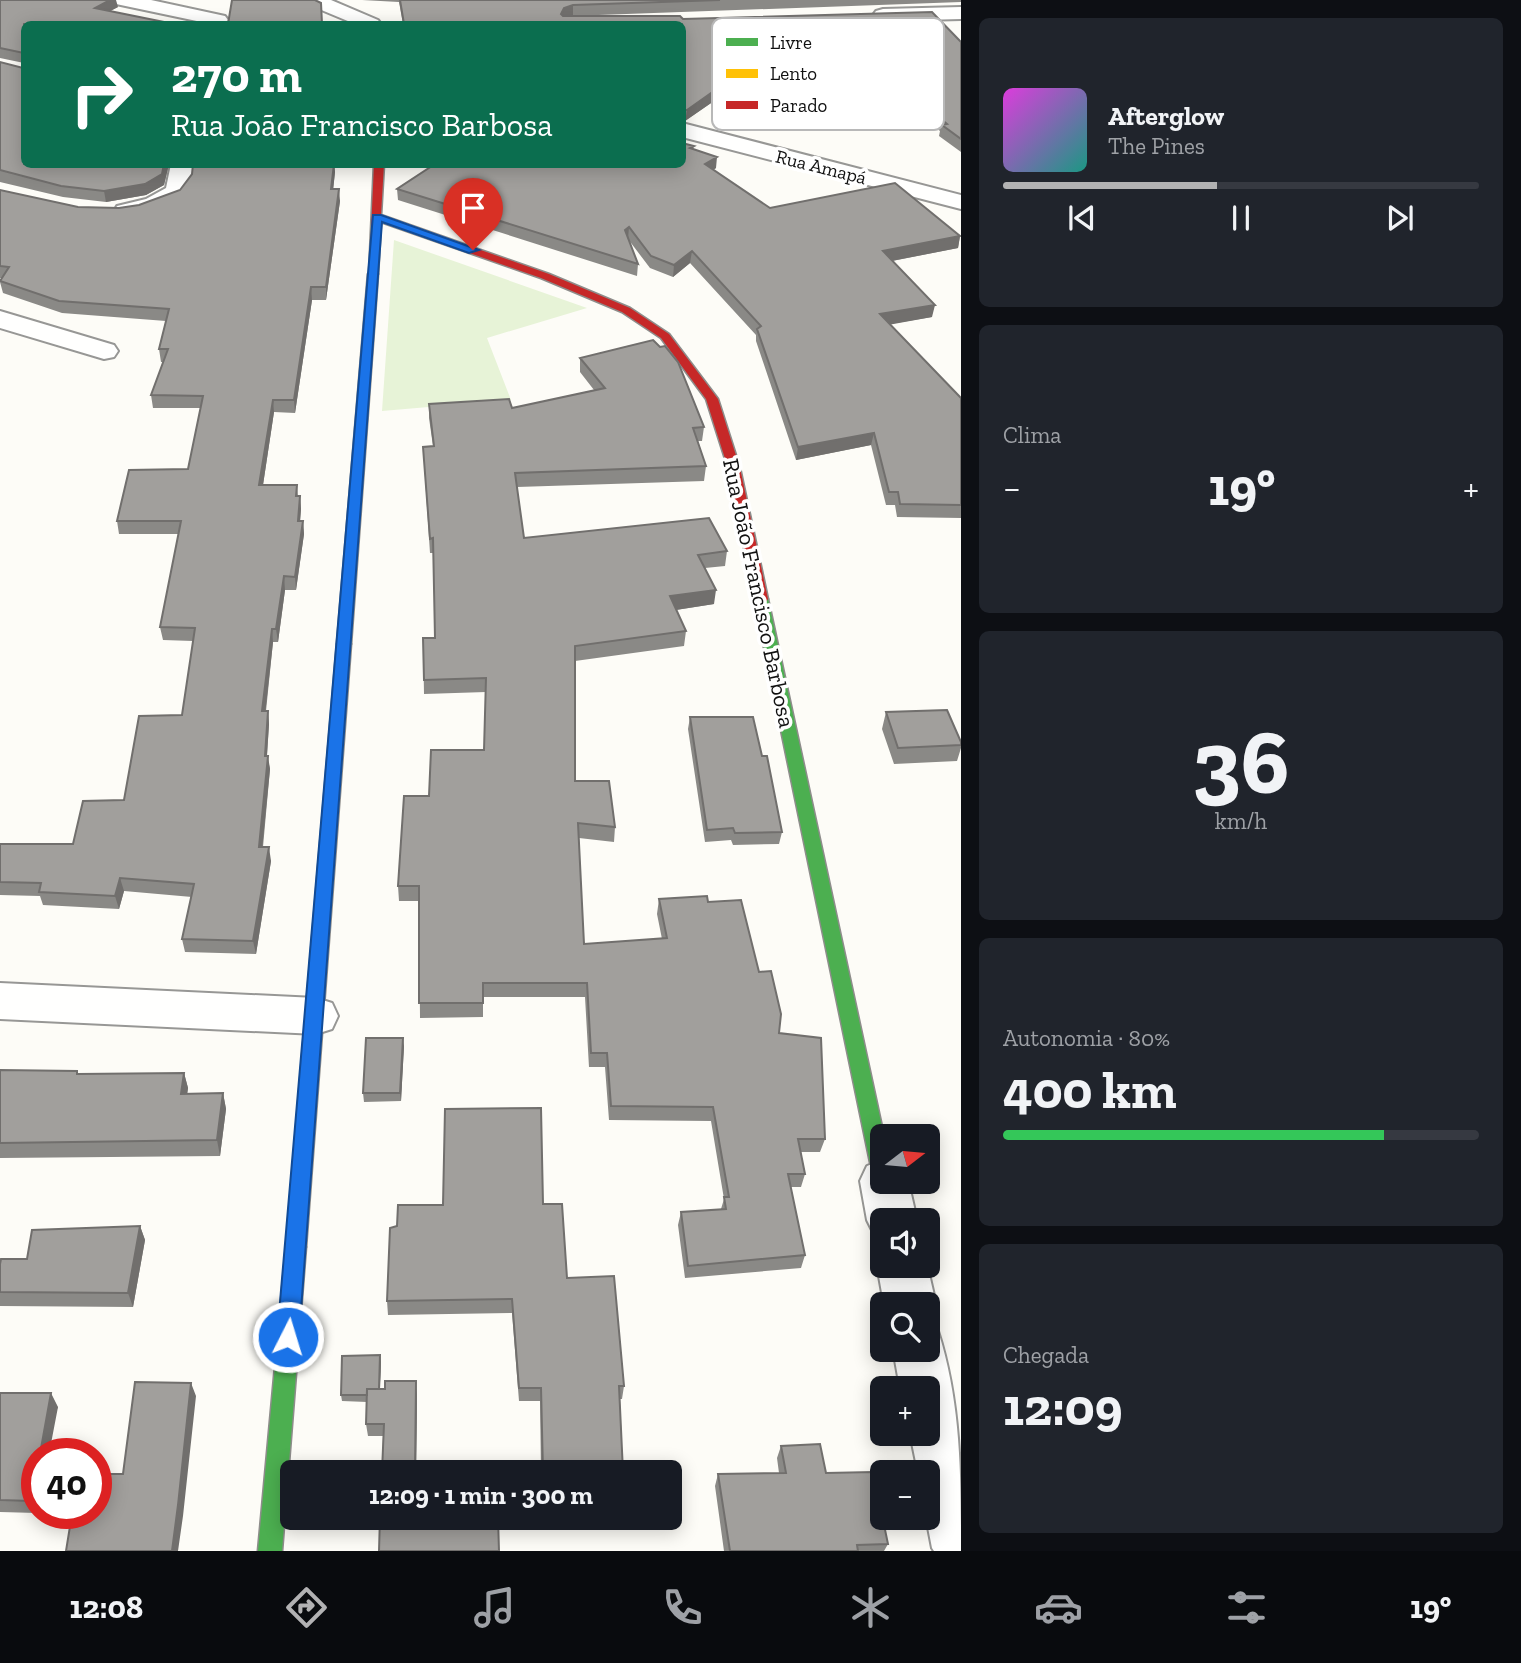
<!DOCTYPE html>
<html lang="pt">
<meta charset="utf-8">
<style>
body{margin:0;font-family:"Zilla Slab",serif;background:#20242c;color:#f1f3f6;height:100vh;display:flex;flex-direction:column;font-size:26px;white-space:nowrap}
*{box-sizing:border-box;margin:0}
p{font-size:23px;color:#9ea1a6}
.icon{flex:none;width:38px;height:38px;fill:none;stroke:currentColor;stroke-width:2;stroke-linecap:round;stroke-linejoin:round}
.map{position:relative;flex:1;overflow:hidden}
.side{display:flex;flex-direction:column;gap:18px;padding:18px;background:#0d0f14;width:560px}
.side>*{flex:none}
.banner{position:absolute;left:21px;top:21px;width:665px;height:147px;border-radius:10px;box-shadow:0 4px 18px #0003;background:#0b6e4f;color:#fff;overflow:hidden}
.needle{width:46px;rotate:74deg}
.tools{position:absolute;left:870px;top:1124px;display:grid;gap:14px}
.tools a{display:grid;place-items:center;width:70px;height:70px;border-radius:10px;background:#171b24;box-shadow:0 4px 18px #0003;font-size:35px}
.speed{position:absolute;left:21px;top:1438px;display:flex;gap:14px;font-size:35px;font-weight:700;text-align:center}
.speed>*{display:grid;place-content:center;width:91px;height:91px;border-radius:50%;background:#171b24;box-shadow:0 4px 18px #0003;line-height:1}
.speed .limit{border:10px solid #d22;background:#fff;color:#111}
.pin{position:absolute;display:grid;place-items:center;width:60px;height:60px;color:#fff;margin:-72px -30px;border-radius:50% 50% 50% 0;rotate:-45deg;box-shadow:0 0 7px #0007}
.pin .icon{rotate:45deg}
.me{position:absolute;width:77px;margin:-38px;rotate:5deg;stroke-linejoin:round;filter:drop-shadow(0 0 5px #0008)}
.turn{display:flex;align-items:center;gap:24px;height:147px;padding:0 35px;font-size:32px}
.turn .icon{width:91px;height:91px;stroke-width:2.5}
.turn b{display:block;font-size:49px;line-height:60px}
.big{font-size:52px;font-weight:800;line-height:1.1}
.side .widget{flex:1;display:flex;flex-direction:column;justify-content:center;gap:10px;min-width:0;padding:0 24px;border-radius:10px;background:#20242c}
.side .dial{align-items:center;gap:0}
.dial b{font-size:91px;line-height:1}
.song{display:flex;align-items:center;gap:21px}
.cover{width:84px;height:84px;border-radius:10px;background:linear-gradient(135deg,hsl(300 70% 55%),hsl(170 70% 35%))}
.played{height:7px;border-radius:4px;background:linear-gradient(90deg,#b2b2b3 45%,#363941 45%)}
.keys{display:flex;justify-content:space-around;direction:ltr}
.heat{display:flex;justify-content:space-between;align-items:center;font-size:38px;direction:ltr}
.charge{height:10px;border-radius:5px;background:linear-gradient(90deg,#34c759 80%,#363941 0)}
.trip{position:absolute;left:280px;top:1460px;width:402px;height:70px;border-radius:10px;background:#171b24;box-shadow:0 4px 18px #0003;font-weight:800;line-height:70px;text-align:center}
.tabs{display:flex;height:112px;justify-content:space-around;align-items:center;background:#090b0e;color:#9ea1a6}
.tabs .icon{width:49px;height:49px}
.tabs .selected{color:#b2b2b3}
.tabs b{font-size:32px;color:#f1f3f6}
main{display:flex;flex:1;min-height:0}
.map>svg:first-child{display:block}
.green{fill:#e7f3d7}
.lines{fill:none;stroke-linecap:round;stroke-linejoin:round}
.street-casing{stroke:#979795;stroke-width:4}
.fast-casing{stroke:#8e8d8b;stroke-width:3}
.slow-casing{stroke:#8e8d8b;stroke-width:3}
.jam-casing{stroke:#8e8d8b;stroke-width:3}
.street{fill:#fffffe;fill-rule:evenodd}
.fast{fill:#4caf50;fill-rule:evenodd}
.slow{fill:#ffc107;fill-rule:evenodd}
.jam{fill:#c62828;fill-rule:evenodd}
.wall{fill:#8a8986}
.shaded-wall{fill:#716f6d}
.building{fill:#a19f9c;stroke:#716f6d;stroke-width:2}
.route{fill:#1a73e8;stroke:#114b97;stroke-width:2}
.labels{text-anchor:middle;dominant-baseline:central;stroke-width:7;stroke-linejoin:round;paint-order:stroke}
.far-street-label{font-size:19px;fill:#111;stroke:#fff}
.street-label{font-size:23px;fill:#111;stroke:#fff}
.key{fill:#fff;stroke:#b8b8b8;stroke-width:2}
.key-label{font-size:19px;fill:#111}
</style>
<main>
<div class="map">
<svg width="961" height="1551" viewBox="0 0 961 1551">
<rect width="100%" height="100%" fill="#fdfcf7"/>
<path class="green" d="M394,240L587,308L487,338L511,400L382,411Z"/>
<g class="lines">
<defs>
<path id="street" d="M113,0H151L225,16L228,20L225,24H211L116,4Z
M304,0H331L378,20L381,24H355L307,4Z
M961,7V19L883,21L876,19L873,15L876,11L883,9Z
M682,123L961,195V209L682,137Z
M171,164H195C193,172 193,180 190,186C180,209 140,222 117,216L114,211L117,206L146,199L166,188Z
M0,311L114,345L118,351L114,357L104,359L0,328Z
M0,983L316,998L332,1003L338,1016L332,1029L316,1034L0,1019Z
M882,1160V1181H908L917,1220H882V1239L875,1236L867,1220L860,1181L867,1166Z
M882,1253V1265H927L936,1304L928,1321V1304H884L877,1265Z
M928,1327L938,1331C961,1402 961,1476 961,1551H934L932,1548L926,1517L928,1472H918L910,1433H928V1388H900L893,1349H928Z"/>
<path id="fast" d="M373,271L378,274L351,644L344,649L337,644L368,274Z
M761,595L768,599L884,1136H882V1181L875,1178L872,1172L754,599Z
M296,1237L303,1240L306,1247L282,1551H258L286,1247L289,1240Z"/>
<path id="slow" d="M344,639L351,644L306,1247L303,1254L296,1257L289,1254L286,1247L337,644Z"/>
<path id="jam" d="M374,164H384L381,215L549,274L630,308L669,334L718,399L740,468L768,599L766,602L761,603L754,599L728,468L706,399L661,338L622,312L541,278L381,222L378,274L369,276Z"/>
</defs>
<use href="#street" class="street-casing"/>
<use href="#fast" class="fast-casing"/>
<use href="#slow" class="slow-casing"/>
<use href="#jam" class="jam-casing"/>
<use href="#street" class="street"/>
<use href="#fast" class="fast"/>
<use href="#slow" class="slow"/>
<use href="#jam" class="jam"/>
</g>
<path class="wall" d="M0,0L118,7L110,11L24,164H169L164,185L146,195L106,202L63,197L0,182V62L23,68L24,63L0,58Z
M362,0H961V2L571,16L683,19L961,42V152L939,136L940,131L859,65L749,73L748,79L727,80L728,81L727,92L685,121H682V24H403L399,2Z
M694,146L693,149L716,168L713,170L770,208L960,236L958,248L892,261L932,317L890,324L961,398V518L897,517L895,505H886L871,445L796,460L756,341V335L690,263L673,277L650,268L628,239L638,264L637,276L398,200L397,189Z
M193,164H334L335,172L333,189L340,201L326,300H312L295,413L274,412L263,485H297L298,496H300L301,509L300,521H303L304,534L296,590H285L278,642H273L266,711H268L269,724L267,756L270,769L263,847L271,861L256,954L185,952L182,939L192,897L124,891L119,909L43,905L40,896L0,895V844H73L124,800L182,715L193,641L163,640L160,627L179,534H119L117,521L188,469L201,408H153L151,395L163,362H161L159,349L166,321L62,313L3,293L0,282L2,278H0V190L78,207L119,208L139,205L180,190L192,174Z
M580,358L704,427L702,441H698L706,466L704,481L517,487L524,538L727,551L725,566L705,568L714,604L676,610L686,631L684,646L575,661V781L615,827L614,842L579,838L584,944L662,939L657,914L659,899L708,902L759,972L779,1033L825,1139L820,1152H801L805,1174L801,1187H791L805,1255L801,1268L685,1278L678,1225L681,1212L721,1209L724,1199L711,1121L609,1120L605,1067H589L585,997H483V1017L420,1018L419,901H399L398,886L429,796L484,750L486,692L424,694L423,638H435L433,553H430L423,447L433,446L429,418V404L512,408L594,390L580,372Z
M886,712L961,742V748L957,761L894,764L882,729Z
M690,717L762,756L782,832L779,844L733,845L731,840L705,842L688,729Z
M404,1046L401,1101L364,1102L363,1093Z
M0,1070L77,1071L78,1074L184,1073L188,1088L187,1094L223,1093L226,1109L220,1156L0,1158Z
M543,1204L567,1278L624,1386L622,1399H620L623,1472H541L540,1401H519L512,1313L388,1315L387,1301L397,1226L443,1205Z
M140,1226L145,1240L133,1307L0,1306V1264L27,1259Z
M380,1355L381,1362L380,1389L417,1394L416,1472H382L383,1436H368L366,1424L367,1402L342,1401L341,1395Z
M0,1393L58,1407L37,1454V1513L0,1512Z
M781,1446L826,1473L888,1544L884,1551H724L715,1486L718,1474L779,1473L777,1458Z"/>
<path class="shaded-wall" d="M110,0H116L118,7L97,18L95,8Z
M573,5V15L564,18L561,14L564,8Z
M728,81L727,92L685,121L687,110Z
M717,157L716,168L703,176L705,164Z
M164,164H169L164,185L146,195L106,202L104,191Z
M334,164L335,172L332,201L331,189Z
M339,189L340,201L326,300V287Z
M629,227L628,239L625,230Z
M960,236L958,248L881,263L883,251Z
M692,251L690,263L673,277L674,265Z
M311,287L312,300L295,413L294,400Z
M935,305L932,317L877,327L880,314Z
M273,400L274,412L261,498L259,485Z
M874,433L871,445L796,460L798,447Z
M300,496L301,509L299,534L298,521Z
M303,521L304,534L296,590L295,577Z
M284,576L285,590L278,642L276,629Z
M716,590L714,604L669,611L670,596Z
M272,629L273,642L264,724L262,711Z
M268,711L269,724L266,769L265,756Z
M268,756L270,769L261,860L259,847Z
M269,847L271,861L256,954L253,941Z
M120,878L124,891L119,909L115,896Z
M403,1038L404,1046L401,1101L400,1093Z
M184,1073L188,1088L185,1110L181,1094Z
M223,1093L226,1109L220,1156L217,1140Z
M140,1226L145,1240L133,1307L128,1293Z
M380,1355L381,1362L379,1402V1395Z
M416,1381L417,1394L416,1472H415Z
M191,1383L196,1396L183,1516L178,1551H172Z
M51,1393L58,1407L49,1454H40Z
M37,1471V1510L31,1501Z"/>
<path class="building" d="M0,0H110L95,8L174,24H24V164H164L162,174L145,184L104,191L61,186L0,170V62L23,68L24,53L0,48Z
M232,0H315L321,3L322,24H228Z
M400,0H720L573,5L564,8L561,14L563,16H680L683,19L932,12L961,42V139L942,125L947,124L861,55L746,62L749,68L718,69L728,81L687,110H682V24H404Z
M682,143L694,146L690,148L717,157L705,164L770,208L895,183L960,236L883,251L935,305L880,314L961,398V505L900,504L898,492H889L874,433L798,447L757,329L761,326L692,251L674,265L651,256L629,227L625,230L638,264L397,189L435,164H682Z
M193,164H334L331,189H339L326,287H311L294,400H273L259,485H297L296,496H300L298,521H303L295,577L284,576L276,629H272L262,711H268L265,756H268L259,847H269L253,941L182,939L194,884L120,878L115,896L39,892L41,883L0,882V844H73L83,801L124,800L139,716L182,715L195,628L160,627L181,521H117L129,470L188,469L203,396L151,395L168,349H159L169,309L59,301L0,281L9,267L0,266V190L78,207L119,208L139,205L180,190L192,174Z
M653,340L660,347L665,346L678,362L704,427L693,428L706,466L515,473L524,538L709,518L727,551L698,555L716,590L670,596L686,631L575,646V781H609L615,827L578,823L584,944L667,938L659,899L707,896L708,902L741,900L759,972L771,971L781,1014L779,1033L821,1038L825,1139H798L805,1174H788L805,1255L688,1266L681,1212L726,1209L724,1197H729L713,1107L611,1106L607,1053H591L587,983H483V1003H419V886H398L404,796H429L431,750H484L486,678L424,680L423,638H435L433,538L430,539L423,447L434,446L429,404L509,399L512,408L605,388L580,358Z
M947,710L961,742V745L898,748L886,712Z
M690,717H753L762,756H767L782,832L735,833L733,828L707,830Z
M366,1038H403L400,1093H363Z
M0,1070L77,1071V1074L184,1073L181,1094L223,1093L217,1140L0,1143Z
M541,1108L543,1204H562L567,1278L614,1276L624,1386H619L623,1472H543L541,1388H519L512,1299L387,1301L390,1228L397,1226L398,1205H443L445,1109Z
M140,1226L128,1293L0,1292V1264L1,1259H27L32,1230Z
M380,1355L379,1389H367V1395H341L342,1356Z
M385,1381H416L415,1472H382L384,1424H366L367,1389H385Z
M135,1382L191,1383L178,1505L172,1551H66L72,1514H96V1474H123Z
M0,1393H51L40,1454H37V1471L31,1501L0,1500Z
M820,1444L826,1473L873,1472L888,1544L857,1545L858,1551H730L718,1474L786,1473L781,1446Z
M380,1517H498L499,1551H379Z"/>
<path class="route" d="M373,215H381L479,250L469,253L382,222L299,1337L296,1344L288,1347L281,1344L277,1337Z"/>
<g class="labels">
<g class="far-street-label">
<text transform="translate(821 167) rotate(14)">Rua Amapá</text>
</g>
<g class="street-label">
<text transform="translate(759 593) rotate(78)">Rua João Francisco Barbosa</text>
</g>
</g>
<rect x="712" y="18" width="232" height="112" rx="10" class="key"/>
<rect x="726" y="38" width="32" height="8" fill="#4caf50"/>
<rect x="726" y="69" width="32" height="9" fill="#ffc107"/>
<rect x="726" y="101" width="32" height="8" fill="#c62828"/>
<g class="key-label">
<text x="770" y="49">Livre</text>
<text x="770" y="80">Lento</text>
<text x="770" y="112">Parado</text>
</g>
</svg>
<div class="tools">
<a><svg class="needle" viewBox="-14 -14 28 28"><path d="M0-13l5 13h-10z" fill="#e53935"/><path d="M0 13l5-13h-10z" fill="#9ea1a6"/></svg></a>
<a><svg class="icon" aria-label="sound" viewBox="0 0 24 24"><path d="M4 9h4l5-4v14l-5-4H4zM17 9q2 3 0 6"/></svg></a>
<a><svg class="icon" aria-label="search" viewBox="0 0 24 24"><circle cx="10" cy="10" r="6"/><path d="M15 15l6 6"/></svg></a>
<a>+</a>
<a>−</a>
</div>
<div class="speed"><div class="limit">40</div></div>
<div class="pin" style="left:473px;top:250px;background:#d93025"><svg class="icon" aria-label="arrive" viewBox="0 0 24 24"><path d="M6 21V4h12l-3 4 3 4H6"/></svg></div>
<svg class="me" style="left:288px;top:1337px" viewBox="-20 -20 40 40"><circle r="17" fill="#1a73e8" stroke="#fff" stroke-width="3"/><path d="M0-11L8 9 0 5-8 9z" fill="#fff"/></svg>
<div class="trip">12:09 · 1 min · 300 m</div>
<div class="banner">
<div class="turn"><svg class="icon" aria-label="right" viewBox="0 0 24 24"><path d="M7 20v-9h11M14 6l5 5-5 5"/></svg><div><b>270 m</b>Rua João Francisco Barbosa</div></div>
</div>
</div>
<section class="side">
<div class="widget">
<div class="song"><i class="cover"></i><div><b>Afterglow</b><p>The Pines</p></div></div>
<div class="played"></div>
<div class="keys"><svg class="icon" aria-label="previous" viewBox="0 0 24 24"><path d="M18 5L8 12l10 7zM5 5v14"/></svg><svg class="icon" aria-label="pause" viewBox="0 0 24 24"><path d="M8 5v14M16 5v14"/></svg><svg class="icon" aria-label="next" viewBox="0 0 24 24"><path d="M6 5l10 7-10 7zM19 5v14"/></svg></div>
</div>
<div class="widget"><p>Clima</p>
<div class="heat"><a>−</a><b class="big">19°</b><a>+</a></div>
</div>
<div class="widget dial"><b>36</b><p>km/h</p></div>
<div class="widget"><p>Autonomia · 80%</p><b class="big">400 km</b><div class="charge"></div></div>
<div class="widget"><p>Chegada</p><b class="big">12:09</b></div>
</section>
</main>
<nav class="tabs">
<b>12:08</b>
<svg class="icon selected" aria-label="directions" viewBox="0 0 24 24"><path d="M12 3l9 9-9 9-9-9zM9 14v-3h6M13 9l2 2-2 2"/></svg>
<svg class="icon" aria-label="music" viewBox="0 0 24 24"><path d="M9 18V5l10-2v13"/><circle cx="6" cy="18" r="3"/><circle cx="16" cy="16" r="3"/></svg>
<svg class="icon" aria-label="phone" viewBox="0 0 24 24"><path d="M5 4h4l2 5-3 2q2 4 5 5l2-3 5 2v4C11 20 4 13 5 4z"/></svg>
<svg class="icon" aria-label="climate" viewBox="0 0 24 24"><path d="M12 3v18M4 7l16 10M4 17L20 7"/></svg>
<svg class="icon" aria-label="car" viewBox="0 0 24 24"><path d="M5 17H2v-5l4-1 3-4h7l3 4 3 1v5h-3M9 17h6M6 11h13"/><circle cx="7" cy="17" r="2"/><circle cx="17" cy="17" r="2"/></svg>
<svg class="icon" aria-label="filters" viewBox="0 0 24 24"><path d="M4 7h16M4 17h16"/><circle cx="9" cy="7" r="2"/><circle cx="15" cy="17" r="2"/></svg>
<b>19°</b>
</nav>
